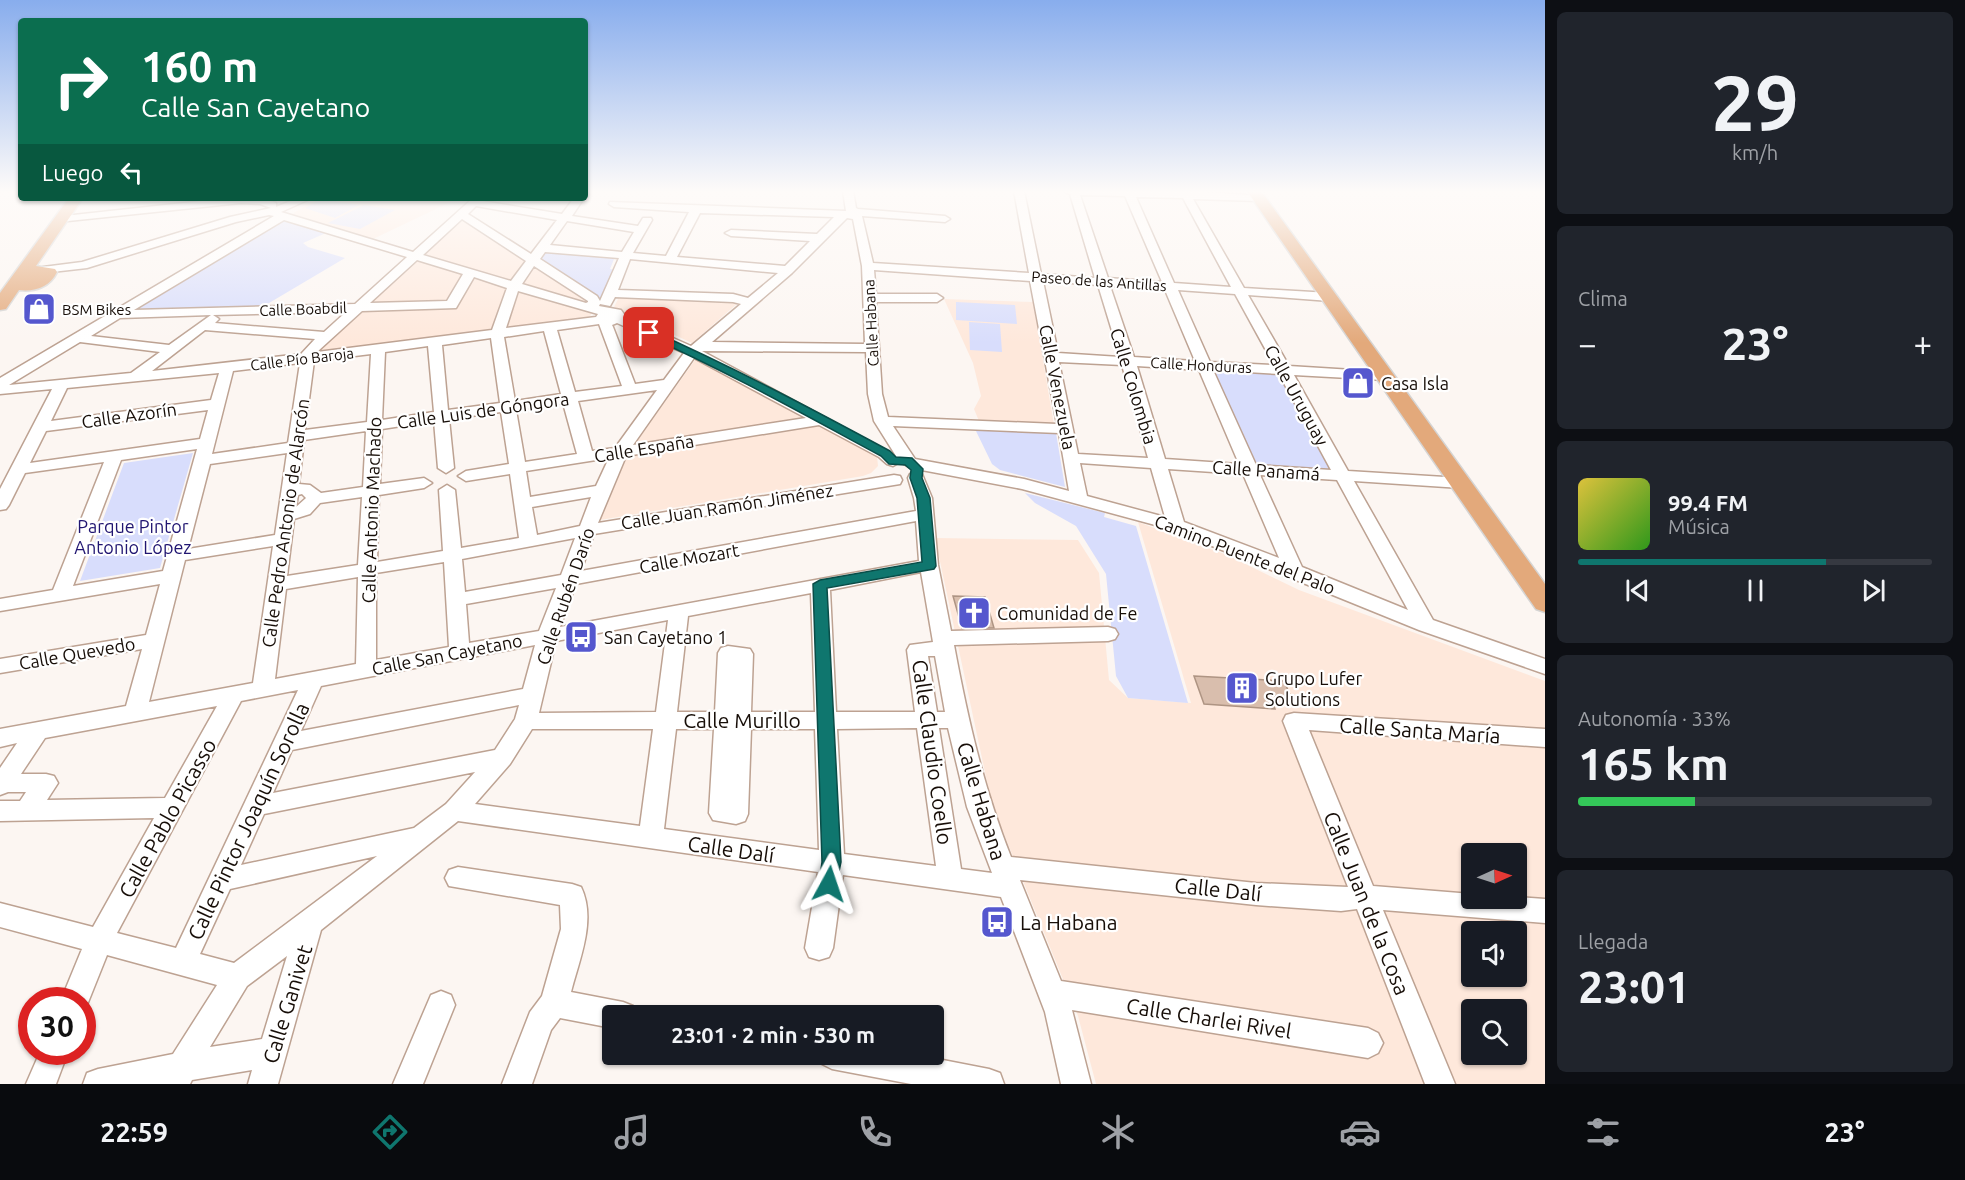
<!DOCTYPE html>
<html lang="es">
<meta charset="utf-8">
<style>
body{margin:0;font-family:Ubuntu,sans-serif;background:#20242c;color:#f1f3f6;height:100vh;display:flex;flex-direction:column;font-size:22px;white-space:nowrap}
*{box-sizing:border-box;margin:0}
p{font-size:20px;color:#9ea1a6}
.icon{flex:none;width:33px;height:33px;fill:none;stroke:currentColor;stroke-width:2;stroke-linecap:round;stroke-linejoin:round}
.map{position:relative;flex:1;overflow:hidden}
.drawer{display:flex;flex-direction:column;gap:12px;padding:12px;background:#0d0f14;width:420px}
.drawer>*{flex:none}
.hud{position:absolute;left:18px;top:18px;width:570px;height:183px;border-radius:6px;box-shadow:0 2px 4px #0004;background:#0b6e4f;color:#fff;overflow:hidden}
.needle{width:39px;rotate:87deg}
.fabs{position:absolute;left:1461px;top:843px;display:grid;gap:12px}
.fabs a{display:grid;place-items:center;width:66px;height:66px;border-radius:6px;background:#171b24;box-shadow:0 2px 4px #0004;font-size:30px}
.speed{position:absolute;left:18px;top:987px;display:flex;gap:12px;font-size:30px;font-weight:700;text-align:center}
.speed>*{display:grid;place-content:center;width:78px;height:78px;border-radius:50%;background:#171b24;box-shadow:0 2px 4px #0004;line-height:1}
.speed .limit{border:9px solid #d22;background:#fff;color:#111}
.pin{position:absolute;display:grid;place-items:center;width:51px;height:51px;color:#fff;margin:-26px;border-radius:12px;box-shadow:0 3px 9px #0006}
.me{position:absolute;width:66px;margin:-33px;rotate:5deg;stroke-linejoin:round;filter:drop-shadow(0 0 4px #0008)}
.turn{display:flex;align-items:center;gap:21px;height:126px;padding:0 24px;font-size:27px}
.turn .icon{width:78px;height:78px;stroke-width:2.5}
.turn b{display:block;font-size:42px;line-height:51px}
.then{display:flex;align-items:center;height:57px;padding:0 24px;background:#0003;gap:12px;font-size:22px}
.big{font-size:45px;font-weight:600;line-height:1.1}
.drawer .tile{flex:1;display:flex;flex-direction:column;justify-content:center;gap:9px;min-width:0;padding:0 21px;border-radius:9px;background:#20242c}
.drawer .dial{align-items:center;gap:0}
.dial b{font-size:78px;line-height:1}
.song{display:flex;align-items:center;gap:18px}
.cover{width:72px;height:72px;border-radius:9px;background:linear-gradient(135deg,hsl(50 70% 55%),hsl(110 70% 35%))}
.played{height:6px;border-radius:3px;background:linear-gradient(90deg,#0f766e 70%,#363941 70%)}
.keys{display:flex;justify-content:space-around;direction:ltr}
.heat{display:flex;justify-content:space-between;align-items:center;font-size:33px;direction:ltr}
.charge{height:9px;border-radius:4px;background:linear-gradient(90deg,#34c759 33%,#363941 0)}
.trip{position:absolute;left:602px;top:1005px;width:342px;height:60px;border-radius:6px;background:#171b24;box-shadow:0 2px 4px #0004;font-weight:600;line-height:60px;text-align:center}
.dock{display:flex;height:96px;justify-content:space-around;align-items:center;background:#090b0e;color:#9ea1a6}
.dock .icon{width:42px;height:42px}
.dock .current{color:#0f766e}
.dock b{font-size:27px;color:#f1f3f6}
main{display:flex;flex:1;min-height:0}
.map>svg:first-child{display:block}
.built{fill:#fee8db;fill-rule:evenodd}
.green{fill:#d8ddfc}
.building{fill:#d9bead;stroke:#ae9483;stroke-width:1.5}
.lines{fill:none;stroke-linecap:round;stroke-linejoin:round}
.minor-casing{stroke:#bda292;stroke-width:3}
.major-casing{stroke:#d5d4d3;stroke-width:3}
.minor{fill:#fff;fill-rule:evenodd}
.major{fill:#e3a97b;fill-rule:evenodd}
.route{fill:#0f766e;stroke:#0a4d48;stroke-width:1.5}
.labels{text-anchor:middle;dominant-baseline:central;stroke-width:4.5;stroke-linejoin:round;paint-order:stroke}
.far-street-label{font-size:15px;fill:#170e08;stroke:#fff}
.far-poi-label{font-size:15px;fill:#170e08;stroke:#fff;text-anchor:start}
.poi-label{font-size:18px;fill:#170e08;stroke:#fff;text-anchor:start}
.street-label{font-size:18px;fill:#170e08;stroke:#fff}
.park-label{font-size:18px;fill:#201571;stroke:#fff}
.near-street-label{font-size:21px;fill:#170e08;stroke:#fff}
.near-poi-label{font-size:21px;fill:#170e08;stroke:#fff;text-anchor:start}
</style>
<main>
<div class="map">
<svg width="1545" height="1084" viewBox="0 0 1545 1084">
<rect width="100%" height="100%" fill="#fcf6f2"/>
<path class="built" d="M319,198H459L373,239L292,214Z
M461,219H466L585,300L591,314L589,319L317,351Z
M619,297L730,301L738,303L692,343L614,307Z
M944,299L1033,302L1054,425L979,421L974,409L981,396L973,363Z
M695,360H701L794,408L801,415L877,456L878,466L871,473L863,476L600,520L627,455Z
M1138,522L1227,555L1299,590L1545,681V1084H1096L1078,1016L992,805L935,538L1078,540L1099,573L1109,680L1128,698L1191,703ZM1472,854H1516V898H1472ZM1472,932H1516V976H1472ZM1472,1010H1516V1054H1472Z"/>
<path class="green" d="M320,199L359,205L335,218L305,208Z
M364,205L395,210L360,229L328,223Z
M284,219L326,233L303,243L308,247L345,258L264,306L131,310Z
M546,250L620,257L614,259L610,269L615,270L602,301L540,258Z
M956,302L1015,305L1017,324L956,320Z
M969,322L1000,324L1002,352L970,350Z
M1213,369L1281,373L1332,470L1254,465Z
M975,429L1056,433L1065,487L1000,470L992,464Z
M193,453L160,568L80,581L124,463Z
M1025,493L1105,513L1104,517L1136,526L1188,703L1128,698L1116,676L1106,574L1076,526L1035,503Z"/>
<path class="building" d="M953,596L985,597L994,628H962Z
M1194,676L1284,681L1291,697L1270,696L1275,709L1204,704Z"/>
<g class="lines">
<defs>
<path id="minor" d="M843,191H853L856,208L858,209L945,216L950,219L945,222L862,216L873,263L1029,273L1014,191H1024L1041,274L1095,278L1070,194L1063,191H1189L1263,196V200L1259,201L1193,199L1244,288L1330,293L1336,297L1330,301L1248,295L1289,366L1385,372L1392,376L1385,380L1294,375L1348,471L1461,478L1469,483L1461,488L1354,481L1433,620L1545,659V674L1419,630L1170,529L1022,489L911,468L900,462L893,466L887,464L879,457L819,425L626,456L598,523L894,475L900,476L902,480L900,484L594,534L581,571L916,511L914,498L908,478L910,474H922L932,498L938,565L951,631L1108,627L1115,629L1118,634L1115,639L1108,641L954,645C968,720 983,786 1011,857L1256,883L1348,887L1283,721L1286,715L1294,713L1545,729V747L1309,730L1373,886L1472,894V898L1516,897L1545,899V923L1383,910L1455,1084H1425L1357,909L1341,911L1256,905L1020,880L1061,981L1368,1028L1378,1033L1383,1043L1378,1053L1368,1058L1072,1010L1091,1084H1061L1045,1012L1001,897L843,875L833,948L829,957L819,960L809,957L805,948L818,872L458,821L321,930L278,1084H248L252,1070L192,1080L190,1084H83L87,1073L98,1069L173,1054L217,985L107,955L85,1010L82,1011V1000H61L82,949L0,927V903L93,927L154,818L0,821V801H20L26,792H8L0,795V768L17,743L0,747V729L126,706L142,649L0,673V659L146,635L160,584L0,611V599L53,590L104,462L25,473L9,505L6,509L0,510V489L52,389L0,394V378L274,216L269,215L236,222L87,268L43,273V267L82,262L230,217L271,208L260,204L241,203L68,221L63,218L64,216L230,198H263L276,203V207L298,198H312L281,212L413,252L473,198H484L482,201L562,214L574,198H584L572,216L638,226L643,218H651L652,220L633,253L666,256L689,212L614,207L609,204L610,202L846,211ZM1080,195L1125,196L1162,282L1108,278ZM1136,197L1183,198L1231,287L1174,283ZM476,206L557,220L531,254L468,214ZM700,213L834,217L817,234L731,230L725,233L731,236L810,241L785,266L677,257ZM847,218L853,219L862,266L865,344L712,342L792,273ZM462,219L526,261L511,281L423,255ZM284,220L407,257L355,304L134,310ZM567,221L634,232L622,252L550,245ZM545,252L619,258L600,301L597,296L540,259ZM630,259L778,273L748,298L733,294L618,290ZM417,260L463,274L447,301L370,303ZM534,266L588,301V302L586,303L522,284ZM874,270L1030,281L1057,424L888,417L882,394L876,302H937L943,298L937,294H876ZM474,277L507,288L492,330L317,352L362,311L456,308ZM1043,281L1098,285L1120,357L1058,353ZM1110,286L1165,290L1195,361L1134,357ZM1178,290L1235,294L1274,365L1210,362ZM518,291L598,314L596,317L506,328ZM615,297L733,302L741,304L691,346L626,317L621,310L599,306L600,304L610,306ZM346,312L324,332L215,323L219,319L213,315ZM211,315L169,345L91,336L120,318ZM617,323L684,353L664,380L635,384L613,327L612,325ZM599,324L622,386L575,392L557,330ZM205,330L315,339L301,354L152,371ZM544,331L561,394L515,401L504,337ZM491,338L500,403L448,410L442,345ZM80,342L160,352L131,373L9,385ZM428,346L434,412L382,420L385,352ZM702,351L866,352L868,394L874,421L896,456ZM371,354L367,422L305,430L314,361ZM694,358L806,418L633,445ZM1059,362L1122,365L1148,458L1078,454ZM300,363L288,443L212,454L233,371ZM1137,366L1199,370L1239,464L1165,459ZM1213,370L1279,374L1331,470L1256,465ZM219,373L211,400L51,421L67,388ZM657,390L615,448L592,451L578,401ZM563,403L577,454L525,462L516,410ZM208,410L200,439L30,463L46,431ZM501,412L509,464L466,471L458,476L466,481L510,474L519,538L461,548L455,490L447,485L439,490L443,551L377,562L379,495L424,488L432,483L424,478L380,484L382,429L434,421L438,468L446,473L454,468L449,419ZM893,426L1059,433L1069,491L1024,479L915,459ZM366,431L363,487L321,493L310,485L299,484L304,440ZM197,449L163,571L73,586L121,460ZM287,453L275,535L188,549L210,464ZM609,458L596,486L530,497L526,471ZM1080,463L1151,468L1165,517L1087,496ZM1168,469L1243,474L1279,558L1184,522ZM1260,475L1337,480L1408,610L1302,567ZM302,494L306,498L296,507L298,495ZM362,497L358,565L287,576L294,519L310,514L320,503ZM591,497L580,526L537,535L532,507ZM916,521L919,561L560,627L576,584ZM575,538L561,575L465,592L462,559ZM273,546L253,683L149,702L185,560ZM444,562L449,647L376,660V573ZM921,572L933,642L910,645L907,650L915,712H836L830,590ZM358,577L356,664L275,679L286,589ZM556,588L539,631L469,643L466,604ZM811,593L815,712H751L753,654L750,649L728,646L721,648L718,653L715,712H677L688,616ZM668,620L656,712L539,713L556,641ZM535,645L523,689L301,731L321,686ZM928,656H935L945,712H937ZM298,690L176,948L117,933L241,701ZM519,705L515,719L495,750L273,793L292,750ZM217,706L165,798L47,800L58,783L54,776L46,774H21L45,738ZM917,728L936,866L844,854L837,729ZM939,728H948L967,807L992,873L961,869ZM532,729H653L640,826L475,804L510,764ZM676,729H714L709,813L713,820L736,824L745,821L748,814L751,729H815L819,850L664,829ZM475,772L446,804L414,828L241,865L264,814ZM377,856L234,963L200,954L230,889ZM287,956L262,1039L210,1047L247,986Z
M458,867L572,884L581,887C597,920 579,960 571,992L623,1002L633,1006L637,1016H612V1028L560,1018L551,1030L532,1084H502L530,1012L542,996L561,929L560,905L449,886L445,878L449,870Z
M441,991L451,995L455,1005L423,1084H393L431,995Z
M40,1052H68L56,1084H26Z
M818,1054H912L989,1069L1000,1073L1004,1084H911L832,1069L822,1064Z"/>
<path id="major" d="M1247,191H1261L1545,584V612L1536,609Z
M69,198H83L36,266L55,269L57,272C50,287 35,292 19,290L6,309L0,310V293Z"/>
</defs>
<use href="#minor" class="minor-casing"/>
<use href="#major" class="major-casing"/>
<use href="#minor" class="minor"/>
<use href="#major" class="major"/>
</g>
<linearGradient id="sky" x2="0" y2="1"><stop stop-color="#88aded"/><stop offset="0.56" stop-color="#fefbf9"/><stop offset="1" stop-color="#fefbf9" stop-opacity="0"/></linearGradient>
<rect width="1545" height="343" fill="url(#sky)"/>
<path class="route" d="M645,331H652C733,367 812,409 890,451L896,457L912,458L923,469L922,478L930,498L936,566L934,569L827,588L841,862L835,890L829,892L822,890L819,884L822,862L813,584L820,580L922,562L917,498L910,478L911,470L905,465L889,464L881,456C803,414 726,371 645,335Z"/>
<defs>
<symbol id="shop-square" viewBox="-11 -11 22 22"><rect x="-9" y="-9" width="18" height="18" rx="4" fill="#5557ce" stroke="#fff"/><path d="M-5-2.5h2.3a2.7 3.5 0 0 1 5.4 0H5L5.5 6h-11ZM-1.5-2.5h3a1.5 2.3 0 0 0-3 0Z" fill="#fff"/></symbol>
<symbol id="church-square" viewBox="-11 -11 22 22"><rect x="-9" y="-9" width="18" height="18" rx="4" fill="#5557ce" stroke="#fff"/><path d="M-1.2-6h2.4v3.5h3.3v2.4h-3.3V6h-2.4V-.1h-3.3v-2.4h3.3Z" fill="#fff"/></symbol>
<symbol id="bus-square" viewBox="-11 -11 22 22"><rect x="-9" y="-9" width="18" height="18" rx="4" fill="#5557ce" stroke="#fff"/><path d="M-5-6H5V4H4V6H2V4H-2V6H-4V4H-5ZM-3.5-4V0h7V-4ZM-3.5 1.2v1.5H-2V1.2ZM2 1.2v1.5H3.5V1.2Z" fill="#fff"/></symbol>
<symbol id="building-square" viewBox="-11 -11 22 22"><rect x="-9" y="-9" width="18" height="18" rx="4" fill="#5557ce" stroke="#fff"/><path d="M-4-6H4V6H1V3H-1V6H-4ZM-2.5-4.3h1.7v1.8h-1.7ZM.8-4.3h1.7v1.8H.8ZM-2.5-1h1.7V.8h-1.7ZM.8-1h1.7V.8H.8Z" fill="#fff"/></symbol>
</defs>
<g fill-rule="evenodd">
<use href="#shop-square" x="20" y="290" width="38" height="38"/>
<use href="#shop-square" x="1339" y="364" width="38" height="38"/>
<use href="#church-square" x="955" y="594" width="38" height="38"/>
<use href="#bus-square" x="562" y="618" width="38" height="38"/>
<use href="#building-square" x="1223" y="669" width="38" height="38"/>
<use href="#bus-square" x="978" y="903" width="38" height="38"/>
</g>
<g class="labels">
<g class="far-street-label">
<text transform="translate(1099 281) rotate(4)">Paseo de las Antillas</text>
<text transform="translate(303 309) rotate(-2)">Calle Boabdil</text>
<text transform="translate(871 323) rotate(-93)">Calle Habana</text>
<text transform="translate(302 359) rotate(-7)">Calle Pío Baroja</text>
<text transform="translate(1201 365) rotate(3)">Calle Honduras</text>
</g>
<g class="far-poi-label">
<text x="62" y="309">BSM Bikes</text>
</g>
<g class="poi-label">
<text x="1381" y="383">Casa Isla</text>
<text x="997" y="613">Comunidad de Fe</text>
<text x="604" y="637">San Cayetano 1</text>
<text x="1265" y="678">Grupo Lufer<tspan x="1265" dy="21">Solutions</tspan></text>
</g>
<g class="street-label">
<text transform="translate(1134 386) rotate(73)">Calle Colombia</text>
<text transform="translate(1058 387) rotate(79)">Calle Venezuela</text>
<text transform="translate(1297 395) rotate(61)">Calle Uruguay</text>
<text transform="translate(483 410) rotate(-8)">Calle Luis de Góngora</text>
<text transform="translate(129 415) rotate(-8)">Calle Azorín</text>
<text transform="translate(644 448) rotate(-9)">Calle España</text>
<text transform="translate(1266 470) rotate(4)">Calle Panamá</text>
<text transform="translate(727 506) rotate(-9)">Calle Juan Ramón Jiménez</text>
<text transform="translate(371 510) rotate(-88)">Calle Antonio Machado</text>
<text transform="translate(285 523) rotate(-82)">Calle Pedro Antonio de Alarcón</text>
<text transform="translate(1245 554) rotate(21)">Camino Puente del Palo</text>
<text transform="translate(689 558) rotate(-10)">Calle Mozart</text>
<text transform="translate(565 596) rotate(-71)">Calle Rubén Darío</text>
<text transform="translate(77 653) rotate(-10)">Calle Quevedo</text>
<text transform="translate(447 654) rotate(-11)">Calle San Cayetano</text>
</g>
<g class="park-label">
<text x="133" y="526">Parque Pintor<tspan x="133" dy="21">Antonio López</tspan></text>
</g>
<g class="near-street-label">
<text x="742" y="720">Calle Murillo</text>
<text transform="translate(1420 730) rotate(4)">Calle Santa María</text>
<text transform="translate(933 752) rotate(82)">Calle Claudio Coello</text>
<text transform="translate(982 801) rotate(73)">Calle Habana</text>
<text transform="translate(167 818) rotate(-61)">Calle Pablo Picasso</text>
<text transform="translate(248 821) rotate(-65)">Calle Pintor Joaquín Sorolla</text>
<text transform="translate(731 849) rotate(8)">Calle Dalí</text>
<text transform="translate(1218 889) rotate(6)">Calle Dalí</text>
<text transform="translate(1367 903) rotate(68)">Calle Juan de la Cosa</text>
<text transform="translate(287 1004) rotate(-73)">Calle Ganivet</text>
<text transform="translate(1209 1018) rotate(9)">Calle Charlei Rivel</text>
</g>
<g class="near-poi-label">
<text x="1020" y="922">La Habana</text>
</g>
</g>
</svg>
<div class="fabs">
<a><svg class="needle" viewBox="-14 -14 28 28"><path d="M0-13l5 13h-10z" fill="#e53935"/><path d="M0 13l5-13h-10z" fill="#9ea1a6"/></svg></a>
<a><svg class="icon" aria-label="sound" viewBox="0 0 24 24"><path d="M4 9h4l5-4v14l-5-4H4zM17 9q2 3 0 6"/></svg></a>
<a><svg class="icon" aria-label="search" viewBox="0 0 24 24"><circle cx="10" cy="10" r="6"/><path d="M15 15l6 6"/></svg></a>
</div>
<div class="speed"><div class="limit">30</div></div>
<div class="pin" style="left:649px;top:333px;background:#d93025"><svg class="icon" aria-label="arrive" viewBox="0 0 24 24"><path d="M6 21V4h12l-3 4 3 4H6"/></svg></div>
<svg class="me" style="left:829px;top:884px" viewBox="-20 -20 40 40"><path d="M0-17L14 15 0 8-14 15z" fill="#0f766e" stroke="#fff" stroke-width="4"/></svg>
<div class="trip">23:01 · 2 min · 530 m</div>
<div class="hud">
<div class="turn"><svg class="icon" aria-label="right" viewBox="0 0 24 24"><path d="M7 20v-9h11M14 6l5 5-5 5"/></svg><div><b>160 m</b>Calle San Cayetano</div></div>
<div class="then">Luego<svg class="icon" aria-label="left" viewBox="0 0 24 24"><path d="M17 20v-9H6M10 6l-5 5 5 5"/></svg></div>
</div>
</div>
<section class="drawer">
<div class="tile dial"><b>29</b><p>km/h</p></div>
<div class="tile"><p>Clima</p>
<div class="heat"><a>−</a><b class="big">23°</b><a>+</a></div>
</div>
<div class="tile">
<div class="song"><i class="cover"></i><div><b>99.4 FM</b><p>Música</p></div></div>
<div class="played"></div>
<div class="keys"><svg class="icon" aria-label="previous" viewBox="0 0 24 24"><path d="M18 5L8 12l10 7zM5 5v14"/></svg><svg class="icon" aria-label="pause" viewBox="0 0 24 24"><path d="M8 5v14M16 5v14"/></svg><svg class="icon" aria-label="next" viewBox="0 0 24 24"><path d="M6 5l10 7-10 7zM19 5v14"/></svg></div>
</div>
<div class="tile"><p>Autonomía · 33%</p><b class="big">165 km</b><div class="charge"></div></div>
<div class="tile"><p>Llegada</p><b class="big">23:01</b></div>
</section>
</main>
<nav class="dock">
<b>22:59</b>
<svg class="icon current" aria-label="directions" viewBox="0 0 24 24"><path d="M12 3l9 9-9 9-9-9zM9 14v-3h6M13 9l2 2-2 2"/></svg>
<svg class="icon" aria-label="music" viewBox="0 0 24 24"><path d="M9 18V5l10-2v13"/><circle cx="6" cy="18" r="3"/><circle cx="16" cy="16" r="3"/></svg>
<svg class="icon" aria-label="phone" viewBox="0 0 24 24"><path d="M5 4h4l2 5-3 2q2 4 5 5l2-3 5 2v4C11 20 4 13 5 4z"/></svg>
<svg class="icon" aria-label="climate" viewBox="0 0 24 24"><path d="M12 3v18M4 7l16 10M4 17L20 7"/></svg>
<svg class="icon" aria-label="car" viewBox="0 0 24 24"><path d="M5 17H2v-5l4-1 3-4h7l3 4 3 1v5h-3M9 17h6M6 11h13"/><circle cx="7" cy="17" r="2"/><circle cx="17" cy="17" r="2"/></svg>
<svg class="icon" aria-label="filters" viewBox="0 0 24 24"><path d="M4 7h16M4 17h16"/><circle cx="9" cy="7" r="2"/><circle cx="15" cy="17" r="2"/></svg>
<b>23°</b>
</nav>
